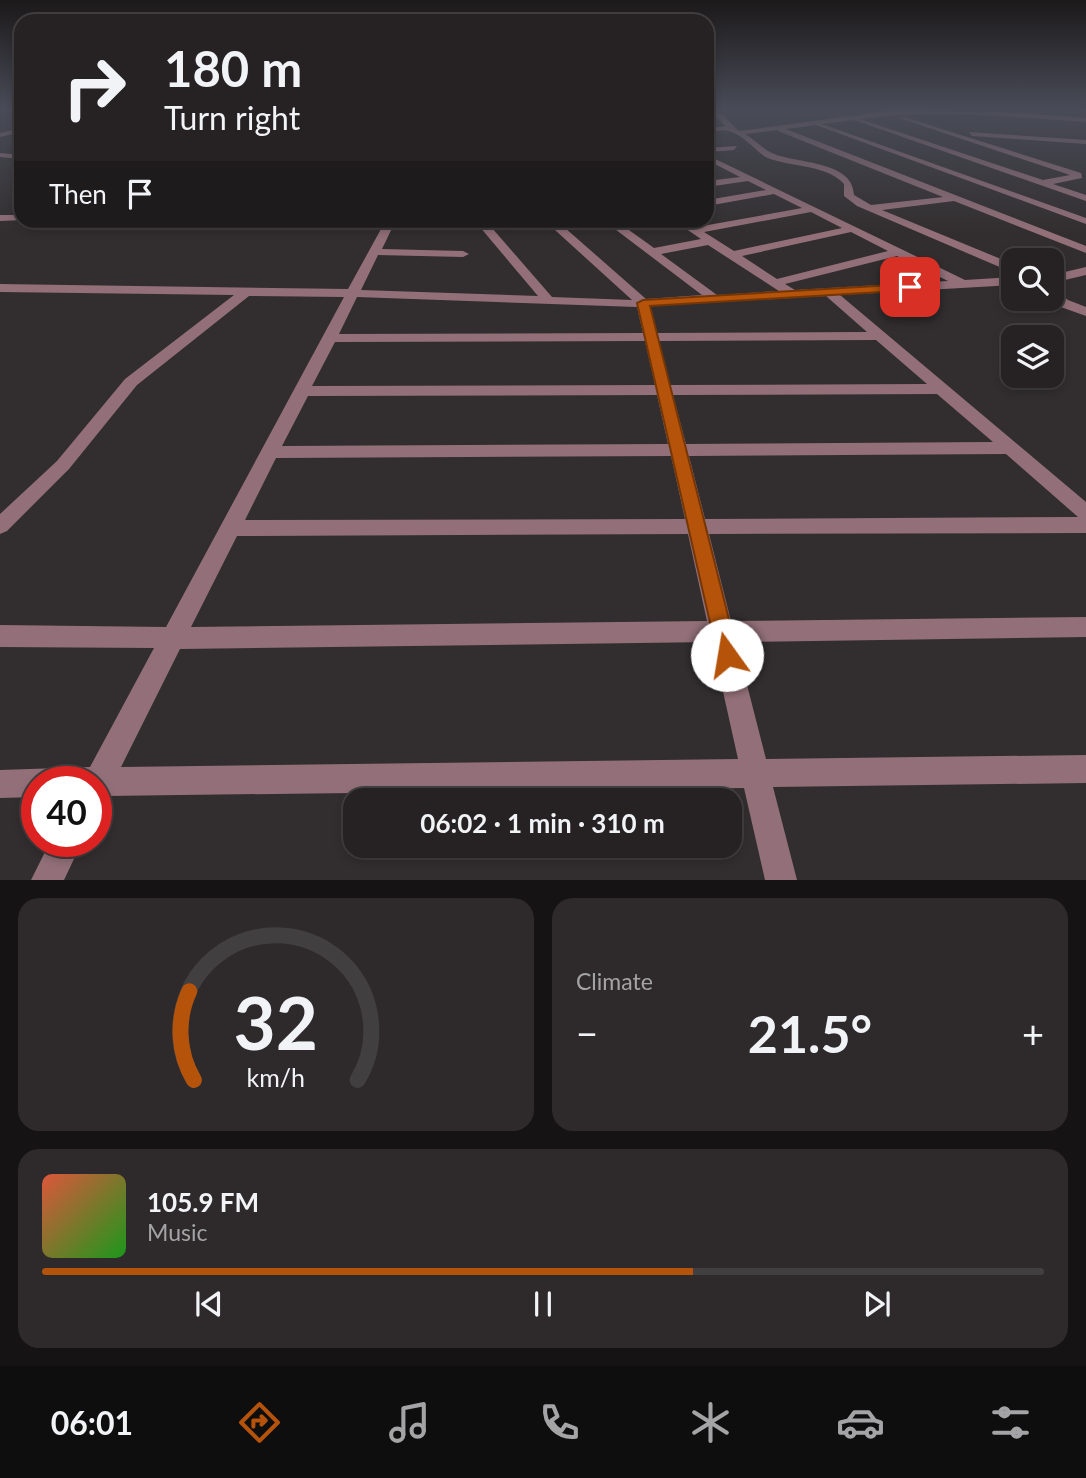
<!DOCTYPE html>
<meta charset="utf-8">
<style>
body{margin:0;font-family:Lato,sans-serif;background:#2e2a2b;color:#f1f3f6;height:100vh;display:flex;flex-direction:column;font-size:26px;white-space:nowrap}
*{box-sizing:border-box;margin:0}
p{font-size:23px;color:#a4a4a6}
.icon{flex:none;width:38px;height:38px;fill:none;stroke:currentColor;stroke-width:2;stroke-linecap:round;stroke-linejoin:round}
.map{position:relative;height:880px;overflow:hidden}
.sheet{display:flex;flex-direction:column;gap:18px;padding:18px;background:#151313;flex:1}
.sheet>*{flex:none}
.hud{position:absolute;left:14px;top:14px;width:700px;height:214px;border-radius:21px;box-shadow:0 4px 10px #0003,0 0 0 2px #423f41;background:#262223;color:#f1f3f6;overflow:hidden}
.tools{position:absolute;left:1001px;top:248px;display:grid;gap:14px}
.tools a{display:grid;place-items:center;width:63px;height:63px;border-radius:14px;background:#262223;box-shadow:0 4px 10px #0003,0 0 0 2px #423f41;font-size:35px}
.speed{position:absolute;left:21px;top:766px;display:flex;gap:14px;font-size:35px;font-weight:700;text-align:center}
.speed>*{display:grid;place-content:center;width:91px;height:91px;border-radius:50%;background:#262223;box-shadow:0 4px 10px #0003,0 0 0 2px #423f41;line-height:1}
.speed .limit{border:10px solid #d22;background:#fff;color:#111}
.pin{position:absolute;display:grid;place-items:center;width:60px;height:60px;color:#fff;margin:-30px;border-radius:14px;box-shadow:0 4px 10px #0006}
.me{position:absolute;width:77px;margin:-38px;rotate:347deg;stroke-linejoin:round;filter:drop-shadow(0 0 5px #0008)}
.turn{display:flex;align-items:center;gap:24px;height:147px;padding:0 35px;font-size:32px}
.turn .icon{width:91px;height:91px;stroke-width:2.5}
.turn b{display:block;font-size:49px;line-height:60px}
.then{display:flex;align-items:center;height:66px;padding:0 35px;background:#0003;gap:14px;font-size:26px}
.big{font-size:52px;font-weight:700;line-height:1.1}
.sheet .card{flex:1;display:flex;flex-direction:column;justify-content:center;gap:10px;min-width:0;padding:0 24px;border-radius:21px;background:#2e2a2b}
.sheet .dial{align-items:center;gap:0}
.dial svg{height:182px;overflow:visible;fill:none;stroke:#423f41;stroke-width:7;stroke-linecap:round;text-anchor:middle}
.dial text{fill:#f1f3f6;stroke:none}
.song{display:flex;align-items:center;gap:21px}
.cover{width:84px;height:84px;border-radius:10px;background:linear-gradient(135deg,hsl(10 70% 55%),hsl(120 70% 35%))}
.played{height:7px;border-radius:4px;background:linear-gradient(90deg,#b45309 65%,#423f41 65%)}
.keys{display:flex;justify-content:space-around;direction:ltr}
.heat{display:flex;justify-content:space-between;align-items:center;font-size:38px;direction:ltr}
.sheet .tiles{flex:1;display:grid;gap:18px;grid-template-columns:1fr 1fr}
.card:last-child{grid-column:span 2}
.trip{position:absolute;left:343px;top:788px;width:399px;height:70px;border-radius:21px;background:#262223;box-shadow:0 4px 10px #0003,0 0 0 2px #423f41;font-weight:700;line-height:70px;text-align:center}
.menu{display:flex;height:112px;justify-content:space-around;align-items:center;background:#0f0e0e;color:#a4a4a6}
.menu .icon{width:49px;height:49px}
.menu .current{color:#b45309}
.menu b{font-size:32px;color:#f1f3f6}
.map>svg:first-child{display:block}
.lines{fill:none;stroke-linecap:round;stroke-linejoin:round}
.minor{fill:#937079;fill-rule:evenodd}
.route{fill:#b45309;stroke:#753606;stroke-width:2}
</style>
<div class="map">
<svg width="1086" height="880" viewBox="0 0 1086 880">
<rect width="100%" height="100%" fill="#322e2f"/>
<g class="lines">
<path class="minor" d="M710,110H717L739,131L888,111L1000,112L1086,118V122C1012,117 934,109 860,119L1043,180L1070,175L899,118L904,117L1081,173L1082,178L1053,184L1086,195V201L854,120L822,124L1086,218V224L816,125L786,129L1086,246V253L954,201L882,210L1013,264V271H1009L857,206L844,196V184C826,163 782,167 764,156C753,148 742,134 728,131C723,129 713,132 707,133V129L725,126ZM778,130V131L943,197L871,205L854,195C853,160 796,164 772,153C763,149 754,139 745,134Z
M21,128V132L0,137V133Z
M969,132L1086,140V144L972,136Z
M737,146L734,150L707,152V148Z
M0,153L21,155V159L0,157Z
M707,155L965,280L1013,277V285L840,295L1086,502V533L709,534L731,621L1086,617V637L736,642L766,759L1086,755V783L773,787L797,880H765L744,788L105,796L96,799V782H37V797L0,798V770L90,767L154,648L0,647V625L166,627L344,297L249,296L137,385L69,469L7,531L0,534V514L57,461L125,379L234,295L0,292V284L348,289L386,220H396L382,249L463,251L469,254L463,257L378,255L361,290L538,296L474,220H527L492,228L552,297L632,300L544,220H556L646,299L702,295L603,220H615L654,248L701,239L673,220H686L697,227L802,208L774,194L707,206V200L766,190L748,181L707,187V181L740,177L707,160ZM811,212L842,228L734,251L704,232ZM851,232L888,251L777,279L742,256ZM708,245L779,291L717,295L661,254ZM897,256L948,281L795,290L785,284ZM826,296L867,332L657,333L650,306ZM357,297L637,307L643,333L339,334ZM876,340L927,384L670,385L659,341ZM645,341L655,385L312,386L335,342ZM937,394L993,442L686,444L673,395ZM657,395L668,444L282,446L308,396ZM1006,454L1078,517L705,519L689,456ZM671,456L685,519L245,520L276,458ZM688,534L707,621L191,627L237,536ZM712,642L738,759L121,767L180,649Z
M0,215H21L23,220L0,221Z
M1086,267V275L1052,283V275Z
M1052,287L1068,300L1086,307V316L1058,306L1052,298Z
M50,842H82L64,880H31Z"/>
</g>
<linearGradient id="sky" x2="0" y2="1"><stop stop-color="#1c191a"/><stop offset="0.47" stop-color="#494c58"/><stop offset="1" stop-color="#494c58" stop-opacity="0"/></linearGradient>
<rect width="1086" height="233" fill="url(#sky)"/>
<path class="route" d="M910,284L914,285V290L650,306L738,655L735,662L727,665L719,662L637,303L643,300Z"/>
</svg>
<div class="tools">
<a><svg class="icon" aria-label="search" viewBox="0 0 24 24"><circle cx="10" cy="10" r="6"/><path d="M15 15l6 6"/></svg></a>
<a><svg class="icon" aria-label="layers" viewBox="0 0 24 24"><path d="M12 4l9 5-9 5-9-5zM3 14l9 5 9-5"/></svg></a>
</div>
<div class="speed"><div class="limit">40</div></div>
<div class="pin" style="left:910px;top:287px;background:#d93025"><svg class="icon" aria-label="arrive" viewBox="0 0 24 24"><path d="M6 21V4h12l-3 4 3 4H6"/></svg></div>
<svg class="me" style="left:727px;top:655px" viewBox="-20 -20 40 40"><circle r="19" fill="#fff"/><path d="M0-13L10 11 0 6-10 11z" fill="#b45309"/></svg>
<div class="trip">06:02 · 1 min · 310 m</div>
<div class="hud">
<div class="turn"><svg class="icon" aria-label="right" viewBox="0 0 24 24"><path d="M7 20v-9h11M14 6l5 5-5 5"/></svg><div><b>180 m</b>Turn right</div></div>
<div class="then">Then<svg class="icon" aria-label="arrive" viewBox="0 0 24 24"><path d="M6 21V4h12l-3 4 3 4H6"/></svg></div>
</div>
</div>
<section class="sheet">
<div class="tiles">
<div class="card dial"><svg viewBox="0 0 100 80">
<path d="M14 69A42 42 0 1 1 86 69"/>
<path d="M14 69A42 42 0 0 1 12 30" stroke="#b45309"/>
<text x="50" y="56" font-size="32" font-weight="700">32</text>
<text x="50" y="72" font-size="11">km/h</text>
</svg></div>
<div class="card"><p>Climate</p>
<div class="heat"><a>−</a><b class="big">21.5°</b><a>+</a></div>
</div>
<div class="card">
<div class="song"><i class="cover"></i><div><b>105.9 FM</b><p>Music</p></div></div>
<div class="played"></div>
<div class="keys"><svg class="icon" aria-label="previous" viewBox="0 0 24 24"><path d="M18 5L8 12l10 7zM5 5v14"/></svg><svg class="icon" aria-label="pause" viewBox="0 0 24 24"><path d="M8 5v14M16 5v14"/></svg><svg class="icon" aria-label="next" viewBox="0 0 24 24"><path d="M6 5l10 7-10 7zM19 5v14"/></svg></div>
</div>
</div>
</section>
<nav class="menu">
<b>06:01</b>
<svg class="icon current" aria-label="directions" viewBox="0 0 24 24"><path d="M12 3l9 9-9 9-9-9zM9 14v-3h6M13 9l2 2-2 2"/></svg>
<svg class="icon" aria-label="music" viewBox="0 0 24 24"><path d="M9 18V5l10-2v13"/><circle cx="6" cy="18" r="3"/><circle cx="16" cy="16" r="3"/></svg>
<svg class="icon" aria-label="phone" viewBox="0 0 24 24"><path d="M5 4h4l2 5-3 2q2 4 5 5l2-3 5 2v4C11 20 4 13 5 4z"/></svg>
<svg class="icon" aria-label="climate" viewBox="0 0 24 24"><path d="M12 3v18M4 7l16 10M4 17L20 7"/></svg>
<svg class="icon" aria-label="car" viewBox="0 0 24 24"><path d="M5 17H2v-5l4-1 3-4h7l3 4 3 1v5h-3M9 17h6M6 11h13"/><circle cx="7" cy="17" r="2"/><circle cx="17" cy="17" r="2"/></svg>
<svg class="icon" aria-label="filters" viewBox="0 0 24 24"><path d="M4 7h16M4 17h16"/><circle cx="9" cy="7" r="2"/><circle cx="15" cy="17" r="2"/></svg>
</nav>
